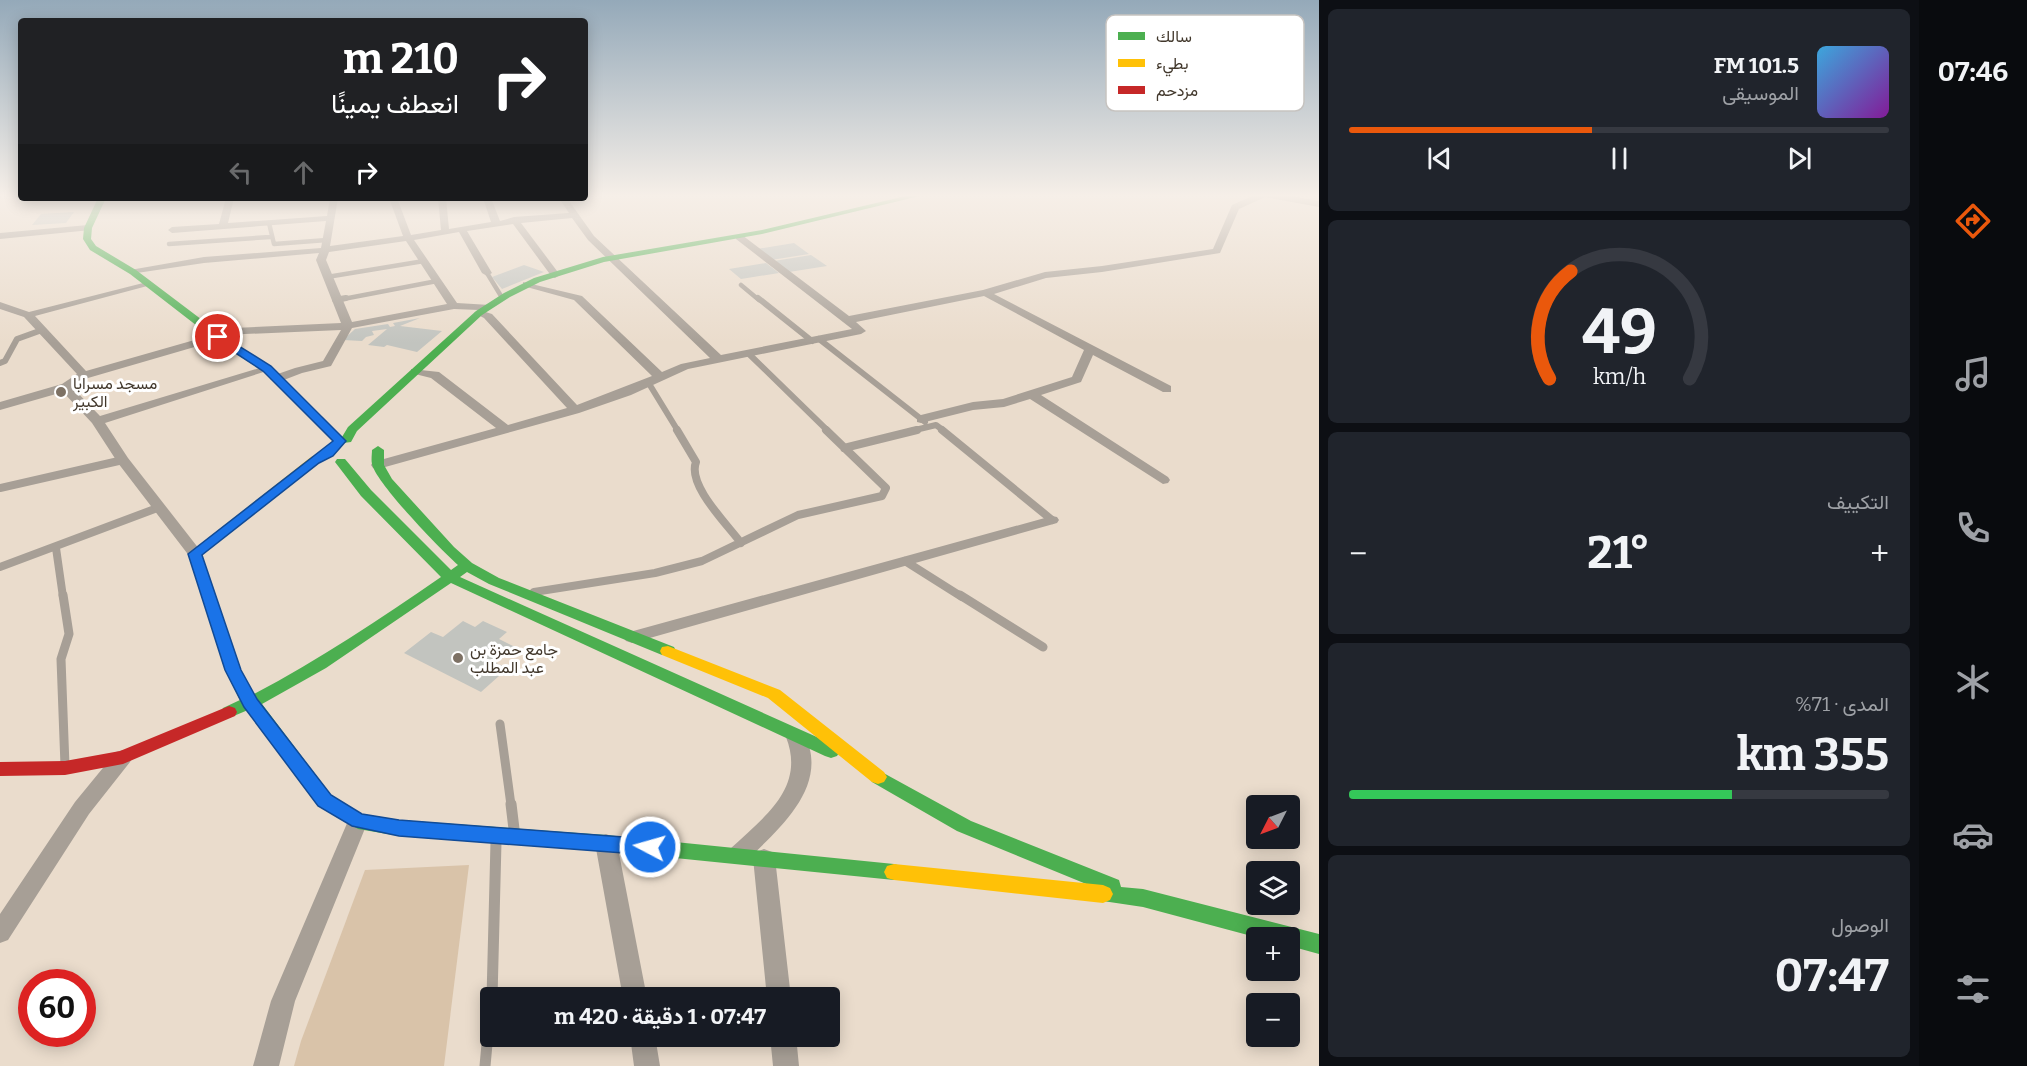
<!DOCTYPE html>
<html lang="ar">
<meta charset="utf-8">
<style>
body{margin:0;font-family:Bitter,Vazirmatn,serif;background:#20242c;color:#f1f3f6;direction:rtl;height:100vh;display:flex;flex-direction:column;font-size:22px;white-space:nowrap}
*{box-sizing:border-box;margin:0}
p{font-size:20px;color:#9ea1a6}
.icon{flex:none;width:33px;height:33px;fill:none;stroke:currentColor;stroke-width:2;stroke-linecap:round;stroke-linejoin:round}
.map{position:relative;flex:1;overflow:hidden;direction:ltr}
.details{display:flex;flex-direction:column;gap:9px;padding:9px;background:#0d0f14;width:600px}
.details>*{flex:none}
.top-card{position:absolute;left:18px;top:18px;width:570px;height:183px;border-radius:6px;box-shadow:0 3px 15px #0003;direction:rtl;background:#202124;color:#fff;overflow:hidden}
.needle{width:39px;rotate:228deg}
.fabs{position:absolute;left:1246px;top:795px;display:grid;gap:12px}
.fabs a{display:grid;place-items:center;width:54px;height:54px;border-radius:6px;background:#171b24;box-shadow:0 3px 15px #0003;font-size:30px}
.speed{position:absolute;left:18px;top:969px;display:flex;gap:12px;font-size:30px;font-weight:700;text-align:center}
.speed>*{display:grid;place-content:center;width:78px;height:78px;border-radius:50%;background:#171b24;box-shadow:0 3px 15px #0003;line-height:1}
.speed .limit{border:9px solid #d22;background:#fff;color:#111}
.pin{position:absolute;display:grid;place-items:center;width:51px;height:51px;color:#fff;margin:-26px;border:3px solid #fff;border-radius:50%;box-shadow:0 2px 6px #0007}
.me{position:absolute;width:66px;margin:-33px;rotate:276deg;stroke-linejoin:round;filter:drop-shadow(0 0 4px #0008)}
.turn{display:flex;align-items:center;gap:21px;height:126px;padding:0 30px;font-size:27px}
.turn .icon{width:78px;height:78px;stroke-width:2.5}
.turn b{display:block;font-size:42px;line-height:51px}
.lanes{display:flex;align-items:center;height:57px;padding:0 30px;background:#0003;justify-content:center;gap:30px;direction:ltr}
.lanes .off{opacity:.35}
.big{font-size:45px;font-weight:700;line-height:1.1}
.details .widget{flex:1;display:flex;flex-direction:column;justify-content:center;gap:9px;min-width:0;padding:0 21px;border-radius:9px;background:#20242c}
.details .dial{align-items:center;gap:0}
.dial svg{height:156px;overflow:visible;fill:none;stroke:#363941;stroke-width:7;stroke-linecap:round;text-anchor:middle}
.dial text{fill:#f1f3f6;stroke:none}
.song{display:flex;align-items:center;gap:18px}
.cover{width:72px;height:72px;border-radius:9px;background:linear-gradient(135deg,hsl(200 70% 55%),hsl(290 70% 35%))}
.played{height:6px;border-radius:3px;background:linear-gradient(90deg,#ea580c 45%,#363941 45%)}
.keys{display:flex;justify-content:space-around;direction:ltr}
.heat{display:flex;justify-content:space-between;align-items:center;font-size:33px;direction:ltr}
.charge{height:9px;border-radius:4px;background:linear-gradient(90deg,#34c759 71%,#363941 0)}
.trip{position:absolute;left:480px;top:987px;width:360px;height:60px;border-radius:6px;background:#171b24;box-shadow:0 3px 15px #0003;font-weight:700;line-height:60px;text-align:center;direction:rtl}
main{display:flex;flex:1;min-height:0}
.dock{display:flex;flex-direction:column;width:108px;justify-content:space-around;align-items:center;background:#090b0e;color:#9ea1a6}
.dock .icon{width:42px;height:42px}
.dock .on{color:#ea580c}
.dock b{font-size:27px;color:#f1f3f6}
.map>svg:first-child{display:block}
.green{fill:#d9c3a9}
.building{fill:#c2c4bf}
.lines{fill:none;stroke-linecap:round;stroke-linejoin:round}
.lane-far4{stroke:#a79f96;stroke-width:4.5}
.lane-far3{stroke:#a79f96;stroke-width:6}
.lane-far2{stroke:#a79f96;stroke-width:8}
.lane-far1{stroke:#a79f96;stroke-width:9}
.lane{stroke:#a79f96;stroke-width:11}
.street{fill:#a79f96;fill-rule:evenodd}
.fast{fill:#4caf50;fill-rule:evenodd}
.slow{fill:#ffc107;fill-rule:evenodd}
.jam{fill:#c62828;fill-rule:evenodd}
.route{fill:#1a73e8;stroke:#114b97;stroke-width:1.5}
.poi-dot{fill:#7d7164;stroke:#fff;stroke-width:2}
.labels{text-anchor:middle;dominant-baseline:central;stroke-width:6;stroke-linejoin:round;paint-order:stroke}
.poi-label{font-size:16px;fill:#42382c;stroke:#fff;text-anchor:start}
.key{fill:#fff;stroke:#c6c3c0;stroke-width:1.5}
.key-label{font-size:16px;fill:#42382c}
</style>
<main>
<nav class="dock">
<b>07:46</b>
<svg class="icon on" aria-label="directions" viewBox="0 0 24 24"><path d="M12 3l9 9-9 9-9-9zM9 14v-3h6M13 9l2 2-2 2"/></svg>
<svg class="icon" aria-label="music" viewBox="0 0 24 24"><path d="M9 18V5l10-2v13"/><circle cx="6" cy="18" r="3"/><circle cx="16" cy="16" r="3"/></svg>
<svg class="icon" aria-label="phone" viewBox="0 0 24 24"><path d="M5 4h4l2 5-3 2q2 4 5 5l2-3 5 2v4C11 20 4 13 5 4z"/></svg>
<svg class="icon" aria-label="climate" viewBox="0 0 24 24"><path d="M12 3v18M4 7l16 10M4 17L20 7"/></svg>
<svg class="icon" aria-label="car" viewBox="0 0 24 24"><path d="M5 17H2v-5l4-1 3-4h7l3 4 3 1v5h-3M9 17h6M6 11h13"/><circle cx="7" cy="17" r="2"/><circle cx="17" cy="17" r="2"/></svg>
<svg class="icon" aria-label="filters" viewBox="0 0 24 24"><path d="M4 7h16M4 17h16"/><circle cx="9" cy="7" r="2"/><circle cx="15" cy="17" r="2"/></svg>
</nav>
<section class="details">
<div class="widget">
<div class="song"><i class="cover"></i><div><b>101.5 FM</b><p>الموسيقى</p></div></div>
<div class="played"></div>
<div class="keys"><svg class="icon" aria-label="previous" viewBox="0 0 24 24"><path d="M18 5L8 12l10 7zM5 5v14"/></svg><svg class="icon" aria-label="pause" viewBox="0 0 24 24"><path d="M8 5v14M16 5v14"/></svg><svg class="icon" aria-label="next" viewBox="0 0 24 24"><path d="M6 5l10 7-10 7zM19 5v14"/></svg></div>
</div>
<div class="widget dial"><svg viewBox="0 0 100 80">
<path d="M14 69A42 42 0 1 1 86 69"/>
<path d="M14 69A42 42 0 0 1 25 14" stroke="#ea580c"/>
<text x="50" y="56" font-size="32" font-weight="700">49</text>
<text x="50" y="72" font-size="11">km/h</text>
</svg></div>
<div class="widget"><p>التكييف</p>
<div class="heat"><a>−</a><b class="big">21°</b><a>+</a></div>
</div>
<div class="widget"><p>المدى · 71%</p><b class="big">355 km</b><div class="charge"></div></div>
<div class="widget"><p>الوصول</p><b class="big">07:47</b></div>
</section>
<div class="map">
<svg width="1319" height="1066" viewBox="0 0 1319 1066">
<rect width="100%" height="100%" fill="#eadccc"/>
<path class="green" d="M469,865L444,1066H294L301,1041L365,870Z"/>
<path class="building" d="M74,212L66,223L32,225L41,214Z
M794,243L809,254L771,260L757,249Z
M811,255L827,266L789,272L774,261Z
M766,263L779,273L741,279L729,269Z
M524,265L544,272L502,289L492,277Z
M420,318L400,326L442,331L417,352L387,345L384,347L368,345L387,329L372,331L374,335L366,337L362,341L343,340L355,329L388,324L390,327L395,326L393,323Z
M463,621L475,627L483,621L507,632L499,639L515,647L496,663L508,668L481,692L404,653L431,632L443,637Z"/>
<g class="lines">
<path class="lane-far4" d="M269,223L274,244L327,240
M169,244L270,237
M487,273L501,296
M327,277L424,261
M741,285L759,300
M338,300L437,281"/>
<path class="lane-far3" d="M758,298L812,341
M335,300L346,298
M819,339L925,422
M749,354L828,431
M0,363L5,361L17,339L42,330
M648,382L678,431
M911,431L936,425L944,431"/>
<path class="lane-far2" d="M677,430L696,462C687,485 727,524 741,543
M942,430L1052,520
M844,448L917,430
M0,488L123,460
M56,548L63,597
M905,561L962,597
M0,567L160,507
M534,592L655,573L702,561L798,515L882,496L886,488L826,430"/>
<path class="lane-far1" d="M63,595L69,634L61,659L65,766
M960,595L1043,647
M500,724L511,805"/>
<path class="lane" d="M511,804L514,829
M492,998L496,842
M485,1066L490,1011"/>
<path class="street" d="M0,194H5L0,198Z
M1257,194H1278L1319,201V207L1265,197L1239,209L1220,253L1102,272L1046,278L994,294L1171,386V392H1163L1093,355L1081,382L1041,395L1168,477L1170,480L1168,483L1163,484L1030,399L1004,407L973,410L921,423L917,422V416L973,402L1003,399L1072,377L1084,350L984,296L856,322L866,331L861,334L688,369L631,395L579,413L378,469L373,468L371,465L373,462L496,428L431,378L411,373V369L439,372L508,425L567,408L484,318L474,313L479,310L454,309L352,328L331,366L302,373L276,383L270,379L272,376L295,368L323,361L341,330L222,335V339L88,378L73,388L100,416L263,367H271L273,369L105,423L128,458L203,554L195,559L190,557L118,463L92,423L63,392L0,410V402L62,384L77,374L24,317L0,309V302L29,312L151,281V285L35,316L86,371L212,335L206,332L211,329L341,323L316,260L319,253L204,263L130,274V270L204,257L321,248L326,221L172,233L168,230L172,227L219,224L226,198H234L228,223L327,216L330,198H338L330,246L403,236L389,198H397L411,235L441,230L438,198H446L449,229L491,222L483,198H491L500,221L514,217L569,213L559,198H567L594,236L721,355L852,329L736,239V235H742L849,316L983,290L1045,272L1102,266L1213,249L1232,205ZM572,218L588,240L710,358L681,364L662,372L582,296L523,282V286L574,300L652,376L577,405L492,314L479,310L490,309V305L457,303L414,240L459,232L482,273L487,276L492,273L467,231L513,224L552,277L555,278L560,275L521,223ZM406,241L447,304L352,322L326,260L329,252Z
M88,225L91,226V230L0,239V233Z
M1052,516L1057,517L1059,520L1057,523L632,643L626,641L623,637L626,633Z
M796,730L803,732C832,784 780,828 746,861L738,864L730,861L727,855L730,849C764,817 806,788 786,737L789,732Z
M123,750L130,752L133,757L130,762L89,814L8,940L0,943V914L75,802L116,752Z
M358,813L365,815L368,821L295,1001L279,1066H253L271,1001L348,821L351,815Z
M606,834L614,837L617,843L647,998H623L595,843L598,837Z
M764,849L772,852L775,858L791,998H767L753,858L756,852Z
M630,1036H655L660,1066H634Z
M770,1036H796L799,1066H773Z"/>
<path class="fast" d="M914,194H928L762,234L604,262L540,282L510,297L482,315L357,431L351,442L336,444L263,371L214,339L130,274L90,250L83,239L84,228L98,198H106L92,228L91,239L96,246L136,270L222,335L271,367L342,437L348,427L476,311L504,293L534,278L603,257L762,230Z
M378,446L384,450V465L392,479L454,547L472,563L499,578L674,647L676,651L674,655H662L489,584L467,572L460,577L837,746L840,751L837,756L831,758L825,756L451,583L326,668L262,704L331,795L362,814L399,820L606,835L894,864L901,866L904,872L901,878L894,880L606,851L399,836L358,829L319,805L248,710L229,718L223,716L221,712L223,708L240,700L237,694L239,690L245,688L254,694C319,660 380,619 441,577L361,496L335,462L337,459H345L371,490L451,570L458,565C441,550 376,483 372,464C371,460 372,454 372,450Z
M878,770L971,821L1119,880L1121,887L1143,889L1319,934V954L1290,946V938H1259L1143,907L1096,900L1093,894L1096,888L957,831L872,782L869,777L872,772Z"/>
<path class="slow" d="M329,449L333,450L335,453L319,463L202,555L241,670L253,694L251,698L245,700L239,698L225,670L188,554L311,457Z
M668,646L780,690L884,772L887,777L884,782L878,784L872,782L768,698L662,655L660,651L662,647Z
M894,864L1103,885L1110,888L1113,894L1110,900L1103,903L894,880L887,878L884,872L887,866Z"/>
<path class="jam" d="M229,706L235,708L237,712L235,716L123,764L65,775L0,776V762L65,761L120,751Z"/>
</g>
<linearGradient id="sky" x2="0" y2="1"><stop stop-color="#94a9b9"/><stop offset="0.57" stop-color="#f6efe8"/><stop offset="1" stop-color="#f6efe8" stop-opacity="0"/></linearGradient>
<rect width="1319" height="343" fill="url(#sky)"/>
<path class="route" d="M214,335H221L271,366L346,441L333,456L319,463L202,555L241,670L257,699L331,795L362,814L399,820L650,839L657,841L660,847L657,853L650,855L399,836L352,826L318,806L244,707L225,670L188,554L333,441L263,371L214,339Z"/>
<g class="poi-dot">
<circle cx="61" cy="392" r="6"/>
<circle cx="458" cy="658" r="6"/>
</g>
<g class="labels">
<g class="poi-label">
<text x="73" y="383">مسجد مسرابا<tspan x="73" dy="18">الكبير</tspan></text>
<text x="470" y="649">جامع حمزة بن<tspan x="470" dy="18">عبد المطلب</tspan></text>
</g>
</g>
<rect x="1106" y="15" width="198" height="96" rx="9" class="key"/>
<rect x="1118" y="32" width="27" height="8" fill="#4caf50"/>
<rect x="1118" y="59" width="27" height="8" fill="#ffc107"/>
<rect x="1118" y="86" width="27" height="8" fill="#c62828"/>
<g class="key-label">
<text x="1156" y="42">سالك</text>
<text x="1156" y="69">بطيء</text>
<text x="1156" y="96">مزدحم</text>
</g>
</svg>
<div class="fabs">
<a><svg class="needle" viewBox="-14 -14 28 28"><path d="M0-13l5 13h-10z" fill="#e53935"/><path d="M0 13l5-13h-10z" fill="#9ea1a6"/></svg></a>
<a><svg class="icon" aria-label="layers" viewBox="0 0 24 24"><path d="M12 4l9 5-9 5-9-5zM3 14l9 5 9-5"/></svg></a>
<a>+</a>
<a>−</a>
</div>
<div class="speed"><div class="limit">60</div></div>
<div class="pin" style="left:218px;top:337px;background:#d93025"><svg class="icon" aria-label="arrive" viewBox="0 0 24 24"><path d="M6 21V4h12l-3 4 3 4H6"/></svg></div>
<svg class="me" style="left:650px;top:847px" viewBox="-20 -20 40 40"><circle r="17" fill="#1a73e8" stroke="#fff" stroke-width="3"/><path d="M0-11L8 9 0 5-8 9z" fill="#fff"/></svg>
<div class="trip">07:47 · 1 دقيقة · 420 m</div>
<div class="top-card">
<div class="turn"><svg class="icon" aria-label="right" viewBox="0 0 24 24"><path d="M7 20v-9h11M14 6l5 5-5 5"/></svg><div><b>210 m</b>انعطف يمينًا</div></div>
<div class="lanes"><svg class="icon off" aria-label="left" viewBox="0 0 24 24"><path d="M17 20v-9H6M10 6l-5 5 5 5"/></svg><svg class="icon off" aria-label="ahead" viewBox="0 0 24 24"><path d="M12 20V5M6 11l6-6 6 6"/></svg><svg class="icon" aria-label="right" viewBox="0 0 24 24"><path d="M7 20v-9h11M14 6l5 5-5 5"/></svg></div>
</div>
</div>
</main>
